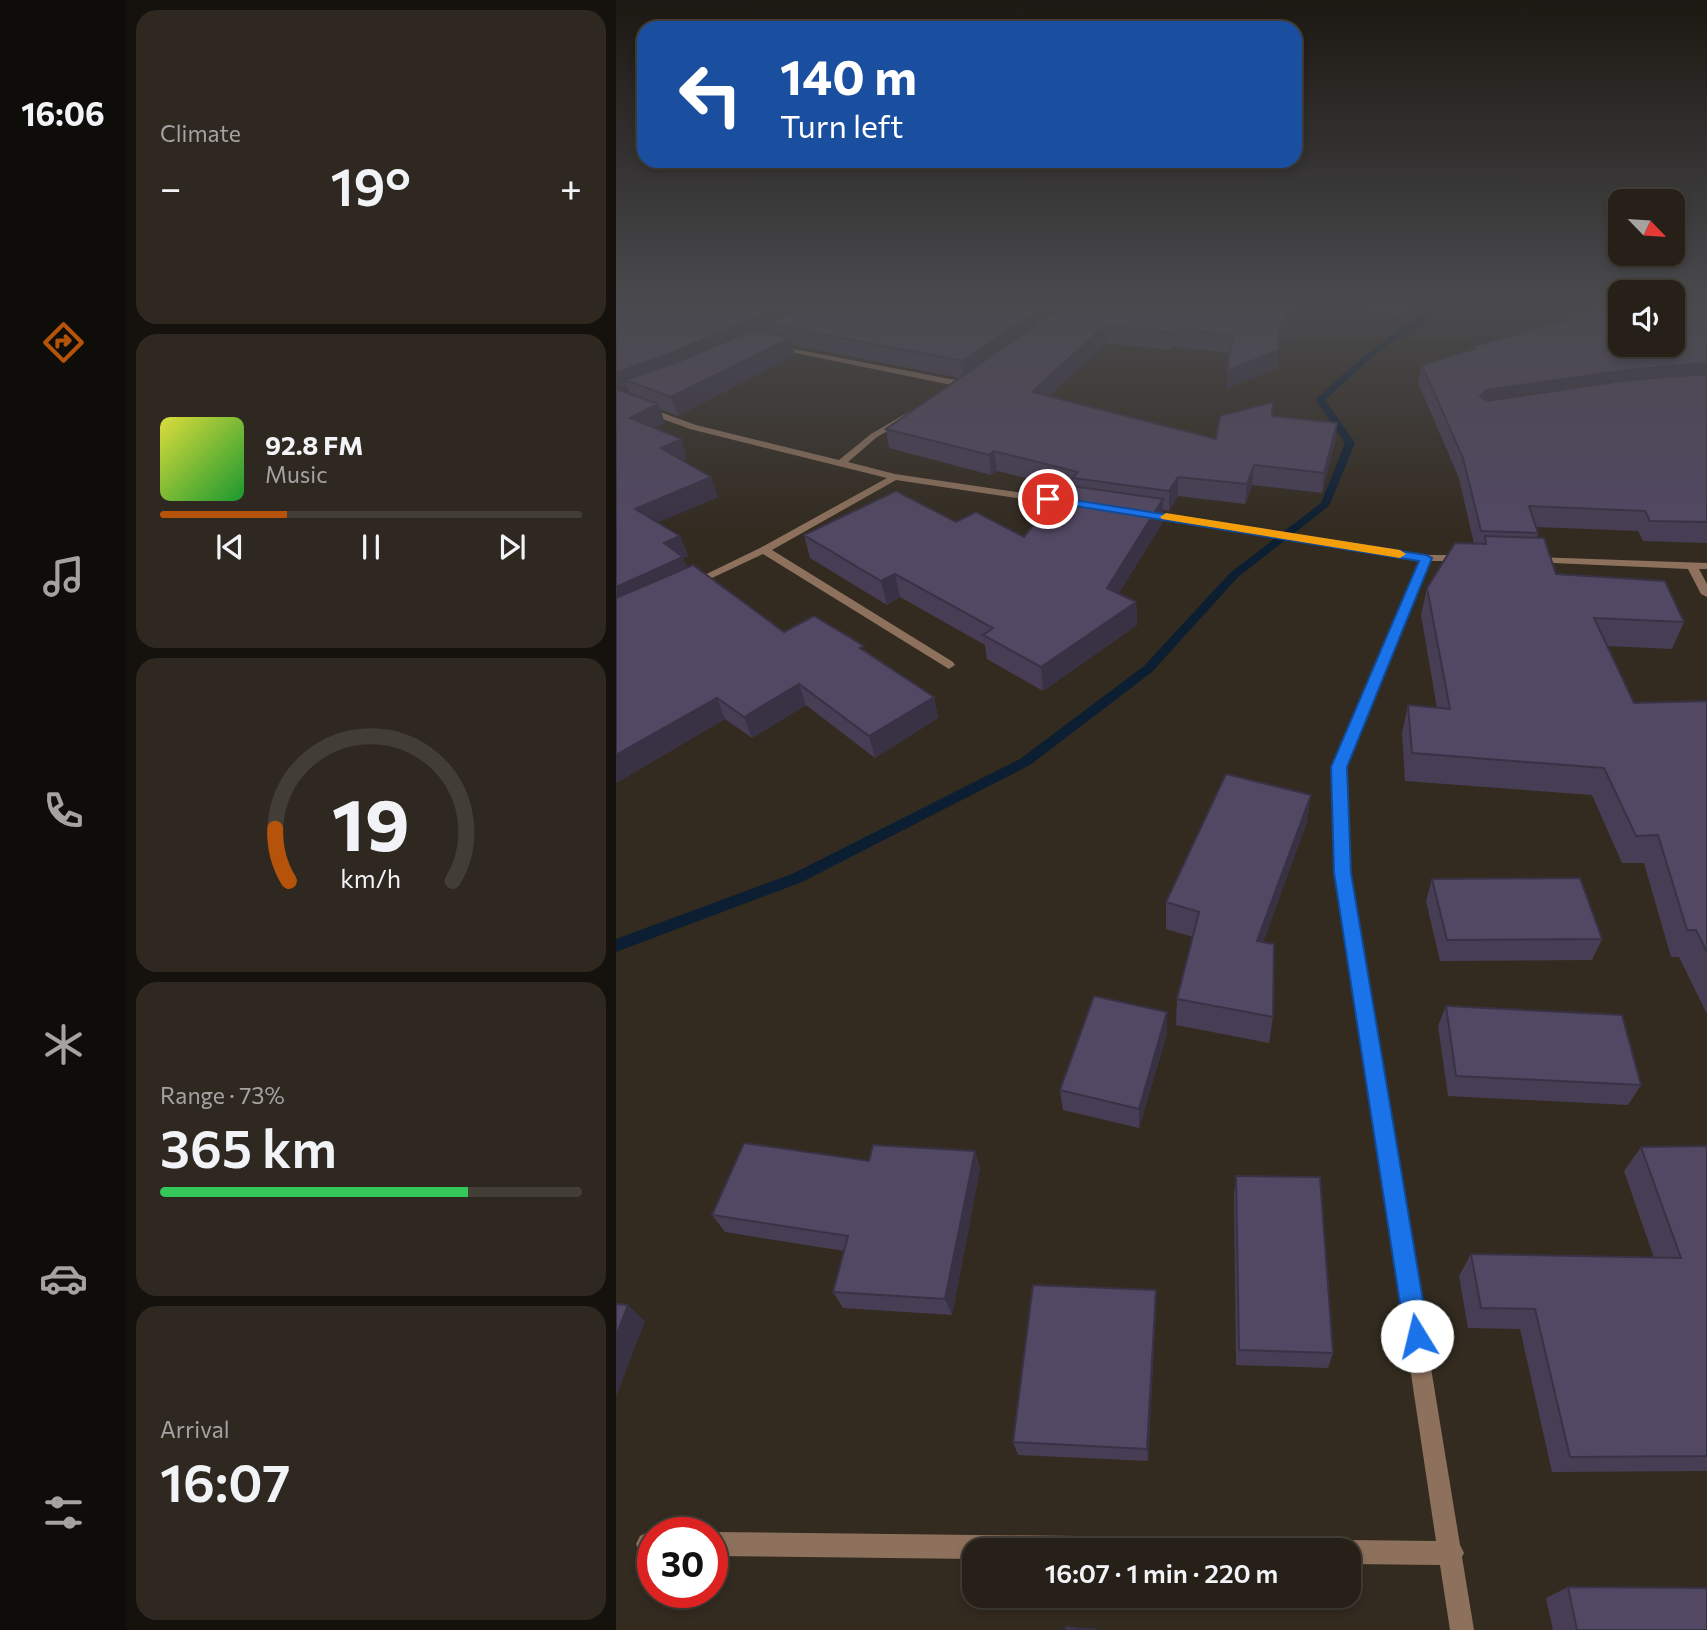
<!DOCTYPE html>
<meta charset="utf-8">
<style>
body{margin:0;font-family:Commissioner,sans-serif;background:#2e2821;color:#f1f3f6;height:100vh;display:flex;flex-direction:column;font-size:26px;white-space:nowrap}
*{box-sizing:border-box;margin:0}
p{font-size:23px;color:#a4a3a2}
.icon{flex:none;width:38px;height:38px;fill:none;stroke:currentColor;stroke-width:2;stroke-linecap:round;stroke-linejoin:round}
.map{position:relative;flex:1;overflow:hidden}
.details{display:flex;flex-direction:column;gap:10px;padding:10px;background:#15120d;width:490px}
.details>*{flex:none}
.hud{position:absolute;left:21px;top:21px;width:665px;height:147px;border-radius:21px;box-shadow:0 4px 10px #0003,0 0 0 2px #423e37;background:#1a4fa0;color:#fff;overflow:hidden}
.needle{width:46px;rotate:115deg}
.tools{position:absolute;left:992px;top:189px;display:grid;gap:14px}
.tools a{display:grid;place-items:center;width:77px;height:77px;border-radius:14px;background:#262018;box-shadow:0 4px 10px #0003,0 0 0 2px #423e37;font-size:35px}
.speed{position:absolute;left:21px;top:1517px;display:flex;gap:14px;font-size:35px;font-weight:700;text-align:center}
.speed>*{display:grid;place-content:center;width:91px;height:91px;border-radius:50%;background:#262018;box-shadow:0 4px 10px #0003,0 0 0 2px #423e37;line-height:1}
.speed .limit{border:10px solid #d22;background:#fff;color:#111}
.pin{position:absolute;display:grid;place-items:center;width:60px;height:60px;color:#fff;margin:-30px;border:4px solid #fff;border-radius:50%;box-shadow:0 2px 7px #0007}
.me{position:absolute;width:77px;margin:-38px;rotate:351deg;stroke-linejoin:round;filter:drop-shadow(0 0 5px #0008)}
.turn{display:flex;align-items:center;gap:24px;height:147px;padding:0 28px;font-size:32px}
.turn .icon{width:91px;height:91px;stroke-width:2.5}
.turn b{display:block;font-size:49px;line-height:60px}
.big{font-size:52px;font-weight:600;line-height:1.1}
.details .card{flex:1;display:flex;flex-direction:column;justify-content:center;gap:10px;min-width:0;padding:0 24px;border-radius:21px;background:#2e2821}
.details .dial{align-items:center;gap:0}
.dial svg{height:182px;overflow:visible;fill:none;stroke:#423e37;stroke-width:7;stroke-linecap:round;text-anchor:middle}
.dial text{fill:#f1f3f6;stroke:none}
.song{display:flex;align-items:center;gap:21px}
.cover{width:84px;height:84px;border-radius:10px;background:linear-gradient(135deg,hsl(60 70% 55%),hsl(130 70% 35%))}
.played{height:7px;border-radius:4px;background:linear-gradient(90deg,#b45309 30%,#423e37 30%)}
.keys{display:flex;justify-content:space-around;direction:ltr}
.heat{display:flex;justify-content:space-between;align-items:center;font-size:38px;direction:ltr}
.charge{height:10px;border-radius:5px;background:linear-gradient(90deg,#34c759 73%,#423e37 0)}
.trip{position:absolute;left:346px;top:1538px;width:399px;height:70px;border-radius:21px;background:#262018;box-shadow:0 4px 10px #0003,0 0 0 2px #423e37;font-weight:600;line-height:70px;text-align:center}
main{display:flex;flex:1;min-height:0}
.dock{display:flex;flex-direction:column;width:126px;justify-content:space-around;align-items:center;background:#0f0d0a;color:#a4a3a2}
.dock .icon{width:49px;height:49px}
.dock .selected{color:#b45309}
.dock b{font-size:32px;color:#f1f3f6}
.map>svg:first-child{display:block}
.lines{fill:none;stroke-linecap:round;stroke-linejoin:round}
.stream{fill:#0c1e32;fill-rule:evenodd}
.street{fill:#8e715c;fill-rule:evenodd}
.wall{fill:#473e55;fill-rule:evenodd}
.shaded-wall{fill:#393245}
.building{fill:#524863;stroke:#393245;stroke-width:2}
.route{fill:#1a73e8;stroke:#114b97;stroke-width:2}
.slow{fill:#f59e0b}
</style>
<main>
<nav class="dock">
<b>16:06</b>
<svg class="icon selected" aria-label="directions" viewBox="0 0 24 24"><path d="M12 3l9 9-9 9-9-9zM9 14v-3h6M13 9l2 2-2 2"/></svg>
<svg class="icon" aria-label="music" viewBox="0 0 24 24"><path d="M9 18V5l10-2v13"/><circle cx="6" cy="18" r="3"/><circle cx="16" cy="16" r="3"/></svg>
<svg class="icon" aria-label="phone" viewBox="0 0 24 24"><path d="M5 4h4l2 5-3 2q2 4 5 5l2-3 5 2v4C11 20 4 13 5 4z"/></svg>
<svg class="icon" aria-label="climate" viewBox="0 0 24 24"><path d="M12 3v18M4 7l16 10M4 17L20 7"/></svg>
<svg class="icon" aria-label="car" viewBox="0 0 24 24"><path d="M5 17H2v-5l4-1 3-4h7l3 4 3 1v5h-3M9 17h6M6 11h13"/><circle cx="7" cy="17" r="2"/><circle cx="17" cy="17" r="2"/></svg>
<svg class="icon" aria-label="filters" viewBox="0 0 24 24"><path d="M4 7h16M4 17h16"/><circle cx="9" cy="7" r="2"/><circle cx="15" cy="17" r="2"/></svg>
</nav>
<section class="details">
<div class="card"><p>Climate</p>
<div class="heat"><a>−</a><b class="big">19°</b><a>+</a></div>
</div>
<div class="card">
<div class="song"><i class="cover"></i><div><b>92.8 FM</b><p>Music</p></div></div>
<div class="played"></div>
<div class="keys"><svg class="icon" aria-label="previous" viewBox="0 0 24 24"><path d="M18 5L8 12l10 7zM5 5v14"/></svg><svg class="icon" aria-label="pause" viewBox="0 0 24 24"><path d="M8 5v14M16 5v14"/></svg><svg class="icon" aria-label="next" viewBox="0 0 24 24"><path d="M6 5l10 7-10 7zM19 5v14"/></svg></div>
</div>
<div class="card dial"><svg viewBox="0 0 100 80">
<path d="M14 69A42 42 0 1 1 86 69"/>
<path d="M14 69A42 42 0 0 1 8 46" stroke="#b45309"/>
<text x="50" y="56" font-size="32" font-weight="700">19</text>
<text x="50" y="72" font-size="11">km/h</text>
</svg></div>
<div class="card"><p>Range · 73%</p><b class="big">365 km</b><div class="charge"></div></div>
<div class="card"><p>Arrival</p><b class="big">16:07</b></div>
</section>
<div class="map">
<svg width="1091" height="1630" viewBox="0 0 1091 1630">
<rect width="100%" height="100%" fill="#332b20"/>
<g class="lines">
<path class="stream" d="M831,303H841L786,335L753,360L709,400L739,443L713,506L622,577L536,672L414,765L186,882L0,952V939L176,874L404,759L528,666L614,573L705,503L729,443L700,400L701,398C741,361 781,326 831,303Z"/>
<path class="street" d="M157,345L350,382L354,385L350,388L160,349L156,347Z
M0,396L80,425L223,460L255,434L296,410L299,411V415L261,437L232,462L279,474L455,500L460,503L455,506L280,480L156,550L337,662L339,665L333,669L147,554L81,585L77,586L72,583L144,548L271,478L74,429L0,402Z
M530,511L810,555H846L851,558L846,561H814L730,767L734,873L844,1545L848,1553L846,1557L858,1630H834L824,1565L733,1564V1550H722L725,1544L733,1540L820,1541L720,873L716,767L804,560L526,516V512Z
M919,557L1091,563V569H1083L1091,584V597L1085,594L1072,569L915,562V558Z
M32,1532L39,1533H37V1556L24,1552L20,1544L24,1536Z
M96,1532L637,1538L645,1542L649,1550H359V1559L96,1556V1533H94Z"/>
</g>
<path class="wall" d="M0,303H682L663,343L661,368L610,389L614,353L558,347L556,350L490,343L433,396L600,439L656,416L721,423L719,442L706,493L636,485L629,504L562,496L553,511L547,510V522L503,593L520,602L521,625L427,691L371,659L369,645L284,597L271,605L194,558L188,535L340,522L408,537L447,487L381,471L375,475L273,448L270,429L344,378L177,345L179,355L62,416L44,409L49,423L38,428L65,439L71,458L67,460L102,497L42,522L64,536L72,556L67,558L71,568L168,632L249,650L318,697L322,718L259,758L190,705L136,738L109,719L0,783ZM12,389L14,394L6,391Z
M729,303H805L783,315Z
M972,303H1091V543L1027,541L1022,531L920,527L922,533L921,538L940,574L1068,622L1056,649L991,646L1018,703L1091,701V1014L1063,957H1055L1028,863H1006L976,795L789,781L786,733L792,705L821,708L805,615L811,588L858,544L843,478L802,383L806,365L854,350L855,347L947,321L948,316L984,308Z
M691,822L647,942L657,1017L653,1043L560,1025L561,999L577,937L550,929V902Z
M816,879L986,939L976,960L824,961L810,901Z
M830,1006L1025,1085L1012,1105L832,1096L822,1026Z
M551,1012V1033L523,1128L447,1110L444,1090Z
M1091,1146V1471L936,1472L904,1329L852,1328L843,1276L855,1254L1038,1258L1008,1171L1025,1147Z
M359,1151L364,1169L336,1315L227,1308L217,1292L228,1251L109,1232L96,1215L253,1161Z
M620,1176L717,1353L712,1368L620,1365L618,1194Z
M540,1306L532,1461L402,1455L397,1442Z
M952,1587L1091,1630H937L930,1598Z"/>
<path class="shaded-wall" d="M173,303H217L152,324L154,331L64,370L9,380L12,389L0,393V373Z
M432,303H466L349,379L347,361Z
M675,303H682L663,343L661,368L610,389L611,371L664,326Z
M785,303H805L783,315Z
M489,325L490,343L418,410L416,392Z
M559,329L558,347L556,350V333Z
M175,337L179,355L62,416L55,397Z
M1091,363V380L866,408L864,396L870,390L1012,370Z
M42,404L49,423L21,437L14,418Z
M721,423L719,442L706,493L708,473Z
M65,439L71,458L53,467L45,448Z
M378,451L381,471L375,475L373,455Z
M638,465L636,485L629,504L631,484Z
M95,477L102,497L27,529L19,509Z
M562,477V496L553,511V491Z
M547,499V522L492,611L491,588Z
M64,536L72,556L67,558L74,577L0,612V587L48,543Z
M279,574L284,597L271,605L265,581Z
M520,602L521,625L427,691L425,667Z
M183,684L190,705L136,738L128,717Z
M318,697L322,718L259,758L253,736Z
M101,698L109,719L0,783V755Z
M695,795L691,822L638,968L641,941Z
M551,1012V1033L523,1128V1109Z
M359,1151L364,1169L336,1315L329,1299Z
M540,1290V1306L532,1461L531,1449Z
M12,1305L29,1321L0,1397V1336Z"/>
<path class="building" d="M0,303H173L58,352L0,373Z
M197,303H432L347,361L152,324Z
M456,303H675L664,326L662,350L611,371L617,335L559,329L556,333L489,325L416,392L600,439L604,416L657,402L656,416L721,423L708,473L638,465L631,484L562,477L553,491L457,478L462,472L378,451L373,455L270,429L430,318Z
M1004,303V345H1057V303H1091V363L1012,370L870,390L864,396L871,401L1012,380L1091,374V522L1034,521L1029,511L913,506L922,533L865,531L847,458L806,365L859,349L855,347L955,319L948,316Z
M137,330L175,337L55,397L9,380L66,360Z
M0,389L42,404L14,418L65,439L45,448L95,477L19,509L64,536L48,543L67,557L0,587Z
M449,485L547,499L491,588L520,602L425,667L367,635L377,628L279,574L265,581L188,535L280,491L340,522L360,512L408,537Z
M869,536L928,538L940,574L1049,581L1068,622L978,618L1018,703L1091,701V952L1080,930H1071L1042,835L1020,836L988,768L796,753L792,705L834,709L811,588L839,543L870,544Z
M77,565L168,632L198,616L248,646L244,648L318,697L253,736L183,684L128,717L101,698L0,755V598Z
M610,774L695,795L641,941L658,944L657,1017L561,999L583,912L550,902Z
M964,878L986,939L831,940L816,879Z
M478,996L551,1012L523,1109L444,1090Z
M830,1006L1006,1015L1025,1085L840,1076Z
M128,1143L253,1161L257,1145L359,1151L329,1299L217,1292L232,1236L96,1215Z
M1091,1146V1456L954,1457L919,1309L865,1308L855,1254L1065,1258L1025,1147Z
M620,1176L704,1177L717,1353L623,1350Z
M417,1285L540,1290L531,1449L397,1442Z
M0,1304L12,1305L0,1336Z
M952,1587L1091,1588V1630H961Z
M450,1627L481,1630H450Z"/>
<linearGradient id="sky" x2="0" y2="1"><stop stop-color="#1c1812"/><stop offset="0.57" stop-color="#4a4a4e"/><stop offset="1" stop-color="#4a4a4e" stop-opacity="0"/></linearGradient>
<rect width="1091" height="531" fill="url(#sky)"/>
<path class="route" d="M432,496L810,555L816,558L731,767L735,873L813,1336L810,1345L801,1348L793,1345L789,1336L718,873L715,767L803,561L428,501L426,499Z"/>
<path class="slow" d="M550,513L784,550L790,554L784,558L546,519L544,517Z"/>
</svg>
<div class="tools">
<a><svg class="needle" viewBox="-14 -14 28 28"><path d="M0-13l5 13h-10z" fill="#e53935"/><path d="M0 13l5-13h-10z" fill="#a4a3a2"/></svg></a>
<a><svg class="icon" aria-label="sound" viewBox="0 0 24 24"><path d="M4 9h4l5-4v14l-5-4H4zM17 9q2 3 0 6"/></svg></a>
</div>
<div class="speed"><div class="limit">30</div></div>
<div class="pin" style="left:432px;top:499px;background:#d93025"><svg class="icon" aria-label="arrive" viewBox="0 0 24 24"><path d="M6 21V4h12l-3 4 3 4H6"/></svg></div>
<svg class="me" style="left:801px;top:1336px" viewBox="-20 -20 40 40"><circle r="19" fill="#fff"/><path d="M0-13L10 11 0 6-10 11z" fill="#1a73e8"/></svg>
<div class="trip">16:07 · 1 min · 220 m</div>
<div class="hud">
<div class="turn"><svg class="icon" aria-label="left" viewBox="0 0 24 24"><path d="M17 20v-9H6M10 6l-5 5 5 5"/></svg><div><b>140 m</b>Turn left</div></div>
</div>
</div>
</main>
